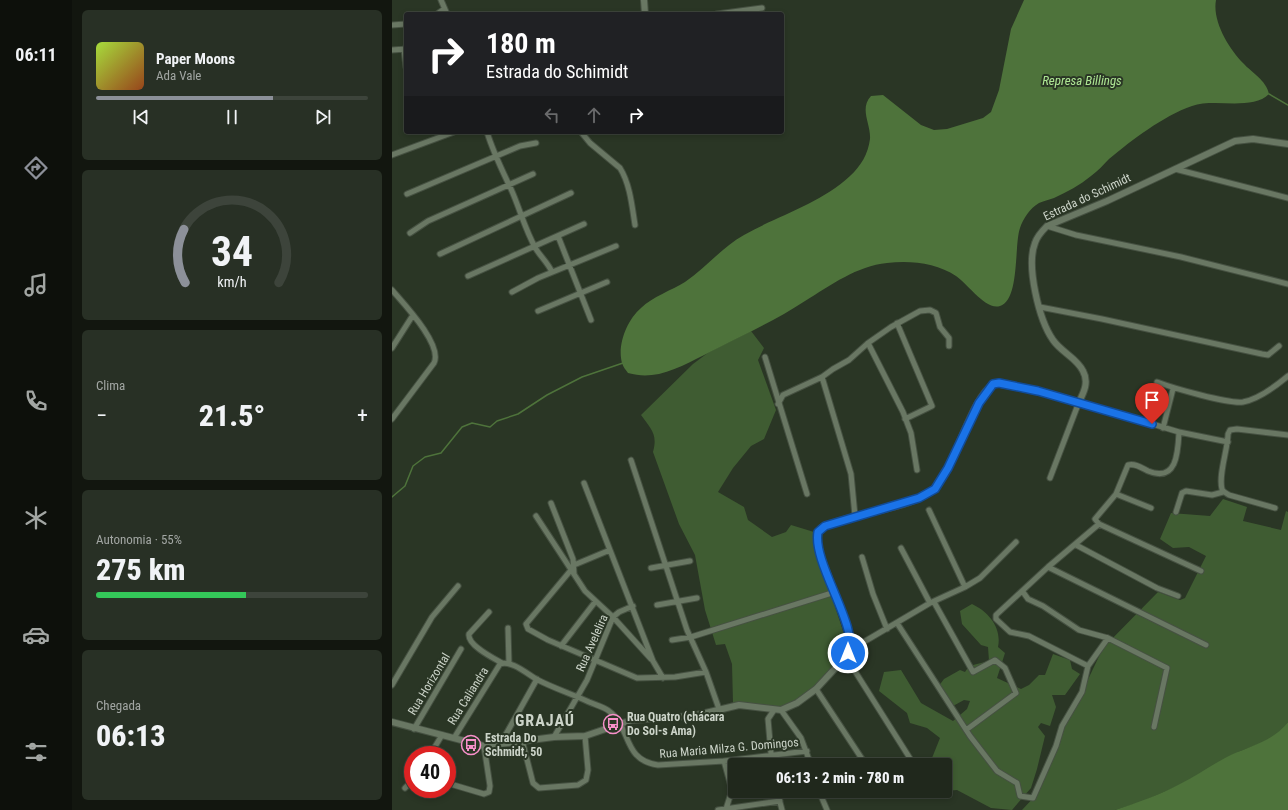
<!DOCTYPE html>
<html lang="pt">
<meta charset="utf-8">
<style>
body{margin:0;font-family:"Roboto Condensed",sans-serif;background:#283025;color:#f1f3f6;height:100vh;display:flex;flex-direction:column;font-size:15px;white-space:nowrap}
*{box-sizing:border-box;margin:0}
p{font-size:13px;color:#a2a6a3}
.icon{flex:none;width:22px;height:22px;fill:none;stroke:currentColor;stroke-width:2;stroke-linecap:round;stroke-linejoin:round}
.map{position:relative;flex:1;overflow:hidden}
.sheet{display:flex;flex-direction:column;gap:10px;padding:10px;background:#12160f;width:320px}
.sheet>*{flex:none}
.guide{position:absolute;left:12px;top:12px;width:380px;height:122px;border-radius:4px;box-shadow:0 2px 6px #0003,0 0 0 1px #3d443b;background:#202124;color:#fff;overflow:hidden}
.speed{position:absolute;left:12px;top:746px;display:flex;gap:8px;font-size:20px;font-weight:700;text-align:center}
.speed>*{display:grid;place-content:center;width:52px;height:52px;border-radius:50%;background:#20281c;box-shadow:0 2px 6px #0003,0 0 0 1px #3d443b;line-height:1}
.speed .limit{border:6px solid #d22;background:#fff;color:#111}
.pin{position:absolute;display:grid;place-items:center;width:34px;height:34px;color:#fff;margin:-41px -17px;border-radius:50% 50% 50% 0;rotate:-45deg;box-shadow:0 0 4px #0007}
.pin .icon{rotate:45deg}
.me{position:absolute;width:44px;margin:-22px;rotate:0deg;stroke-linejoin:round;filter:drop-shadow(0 0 3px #0008)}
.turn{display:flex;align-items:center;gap:14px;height:84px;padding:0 16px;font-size:18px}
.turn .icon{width:52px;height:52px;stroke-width:2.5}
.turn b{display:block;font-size:28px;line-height:34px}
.lanes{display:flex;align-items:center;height:38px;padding:0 16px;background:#0003;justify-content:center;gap:20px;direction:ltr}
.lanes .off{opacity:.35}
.big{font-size:30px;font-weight:800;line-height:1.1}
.sheet .widget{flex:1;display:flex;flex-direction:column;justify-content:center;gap:6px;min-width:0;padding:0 14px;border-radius:6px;background:#283025}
.sheet .dial{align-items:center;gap:0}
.dial svg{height:104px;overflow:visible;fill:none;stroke:#3d443b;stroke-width:7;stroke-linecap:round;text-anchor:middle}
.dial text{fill:#f1f3f6;stroke:none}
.song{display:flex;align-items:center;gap:12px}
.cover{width:48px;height:48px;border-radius:6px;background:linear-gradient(135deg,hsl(80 70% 55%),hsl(20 70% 35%))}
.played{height:4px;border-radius:2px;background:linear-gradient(90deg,#8c9099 65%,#3d443b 65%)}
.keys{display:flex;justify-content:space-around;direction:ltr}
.heat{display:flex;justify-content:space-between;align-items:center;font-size:22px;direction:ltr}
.charge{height:6px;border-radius:3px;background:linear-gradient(90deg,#34c759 55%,#3d443b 0)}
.trip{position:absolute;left:336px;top:758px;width:224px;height:40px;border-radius:4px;background:#20281c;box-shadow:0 2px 6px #0003,0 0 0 1px #3d443b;font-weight:800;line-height:40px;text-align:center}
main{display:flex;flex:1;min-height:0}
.tabs{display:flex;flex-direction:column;width:72px;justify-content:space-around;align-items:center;background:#0d100b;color:#a2a6a3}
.tabs .icon{width:28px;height:28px}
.tabs .current{color:#8c9099}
.tabs b{font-size:18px;color:#f1f3f6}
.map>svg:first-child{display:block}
.green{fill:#3f5c32}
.water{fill:#4e733b}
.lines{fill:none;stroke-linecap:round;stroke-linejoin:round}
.stream{stroke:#4e733b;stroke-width:1.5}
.minor-casing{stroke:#465142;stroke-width:7}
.tertiary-casing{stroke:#465142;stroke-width:8}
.minor{stroke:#697763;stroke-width:5}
.tertiary{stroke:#697763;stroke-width:6}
.route-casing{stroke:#114b97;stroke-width:10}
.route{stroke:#1a73e8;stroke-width:7}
.labels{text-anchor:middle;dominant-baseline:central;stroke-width:4;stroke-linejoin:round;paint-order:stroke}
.street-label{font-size:12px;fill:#ccd4c9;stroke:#2a3625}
.poi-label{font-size:12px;font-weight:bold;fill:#ccd4c9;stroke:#2a3625;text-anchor:start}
.water-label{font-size:13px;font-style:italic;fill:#aee694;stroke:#2a3625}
.district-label{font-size:16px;font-weight:bold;letter-spacing:1px;fill:#ccd4c9;stroke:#2a3625}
</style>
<main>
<nav class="tabs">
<b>06:11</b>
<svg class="icon current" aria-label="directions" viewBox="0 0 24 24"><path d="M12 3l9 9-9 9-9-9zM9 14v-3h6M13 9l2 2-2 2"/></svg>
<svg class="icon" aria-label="music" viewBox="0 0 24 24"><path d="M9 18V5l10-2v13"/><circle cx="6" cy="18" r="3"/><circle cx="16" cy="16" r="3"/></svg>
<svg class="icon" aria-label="phone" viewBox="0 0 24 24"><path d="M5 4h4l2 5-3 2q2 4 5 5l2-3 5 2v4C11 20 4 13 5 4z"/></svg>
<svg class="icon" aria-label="climate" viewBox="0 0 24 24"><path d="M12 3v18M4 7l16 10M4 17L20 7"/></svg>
<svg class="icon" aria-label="car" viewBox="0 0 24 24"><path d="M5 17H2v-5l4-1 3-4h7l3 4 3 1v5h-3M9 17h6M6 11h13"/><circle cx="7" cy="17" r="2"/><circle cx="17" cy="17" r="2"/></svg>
<svg class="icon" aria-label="filters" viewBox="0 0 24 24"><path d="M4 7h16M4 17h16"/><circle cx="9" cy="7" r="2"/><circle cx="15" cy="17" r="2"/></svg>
</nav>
<section class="sheet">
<div class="widget">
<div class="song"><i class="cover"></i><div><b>Paper Moons</b><p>Ada Vale</p></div></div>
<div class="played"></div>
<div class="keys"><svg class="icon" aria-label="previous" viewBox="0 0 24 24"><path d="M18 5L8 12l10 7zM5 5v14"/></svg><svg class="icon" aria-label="pause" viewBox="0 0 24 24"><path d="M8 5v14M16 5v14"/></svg><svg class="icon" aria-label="next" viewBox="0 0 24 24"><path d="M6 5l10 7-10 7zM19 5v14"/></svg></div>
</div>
<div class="widget dial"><svg viewBox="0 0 100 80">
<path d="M14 69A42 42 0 1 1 86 69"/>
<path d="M14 69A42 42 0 0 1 13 28" stroke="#8c9099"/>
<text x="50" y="56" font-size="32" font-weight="700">34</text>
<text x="50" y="72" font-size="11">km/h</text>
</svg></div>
<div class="widget"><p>Clima</p>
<div class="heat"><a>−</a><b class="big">21.5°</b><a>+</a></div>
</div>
<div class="widget"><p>Autonomia · 55%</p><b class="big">275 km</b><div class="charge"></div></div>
<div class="widget"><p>Chegada</p><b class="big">06:13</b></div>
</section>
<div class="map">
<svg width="896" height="810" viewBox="0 0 896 810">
<rect width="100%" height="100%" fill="#2a3625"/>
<path class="green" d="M359,331L372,348L366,360L384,410L372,439L359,446L341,468L326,492L352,507L356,520L380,537L394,532L399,525L422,532L424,549L455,643L454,653C437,671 409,706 383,708C370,710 354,705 341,703L340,664L333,644L324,645L313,610L303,555L287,524L261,452C266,434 259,429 249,415L301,364L317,352Z
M831,499L855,507L851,521L889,530L894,511L896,512V722L890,730L877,740L846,752L788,785L749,802L723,810H630L644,795L670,726L690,692L711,648L766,592L788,600L793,598L814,556L797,547L781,548L768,539L779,513L818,516Z
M580,604C597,612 610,628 606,647L613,653L605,678L629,689L637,685L647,675H653L661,654L678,660L680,669L688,674L673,695H660L664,707L658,726L649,723L646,727L653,736L645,769L639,788L620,810L599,808L565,790L553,791V765H529L540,758L548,738L535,728L518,723L515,713L487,691L492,672L509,670L529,703L561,721L575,709L578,701L572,700L561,706L546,687L552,679L568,670L573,672L577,666L597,661L596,647L589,645L570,624L568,611Z"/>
<path class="water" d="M632,0H824C820,21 837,49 851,63C860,73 874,80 877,94C860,111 822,98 800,106C771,116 740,140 717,159C711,165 706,171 699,176C688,185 675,192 662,198C657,200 651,201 647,203C638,208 631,219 628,228C622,245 628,300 608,306C594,311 575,283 564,276C545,263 518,260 495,263C465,266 439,285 413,301C386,319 355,333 326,348C307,357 288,369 267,374C256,376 247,376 236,373C234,370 231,367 230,363C225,345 235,320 249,308C260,297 280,290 293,282C314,268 330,247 352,235C387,215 428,204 458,176C469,166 476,154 478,139C479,124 467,109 479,96L491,95L529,125L542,130L555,129L591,118L599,112L607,90L619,29Z
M896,722V810H723C745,803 767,795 788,784C804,776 818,766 833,758C855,746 880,743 896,722Z"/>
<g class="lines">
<path class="stream" d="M877,94L896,105
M0,497L13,486L21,466L33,457L49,453L70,427L80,423L98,427L105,421L126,414L155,395L190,377L231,363"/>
<defs>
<path id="minor" d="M49,0L55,14
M45,14L52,9
M325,14L370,8
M0,25L14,24
M12,49L14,67
M0,50L14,49
M95,132C101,152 110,170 119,189C128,209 133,230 144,249C149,257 156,263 160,272
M189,132L198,143L228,168C238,184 240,206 243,225
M0,155L62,132
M783,169L896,198
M15,194L128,146L144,143
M655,226L684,235L789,257L896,284
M18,233L36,221L141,174
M166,236L199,320
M48,254L179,193
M76,276L192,224
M0,290C12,304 51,345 42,363L0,419
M120,292L146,278L224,246
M648,307L710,319L870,354L876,355L887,346
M146,311L215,282
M505,323L540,406L513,419
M476,343L511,412L519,433L525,470
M0,348L21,315
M373,357L415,494
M430,377L459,474L463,516
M765,382C781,388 836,404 851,402C867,399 884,386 896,376
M386,404L391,395L430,377L441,369L457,360L476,343L499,327L528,311L538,310L544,313L548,327L557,338V346
M771,428L781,389
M787,432C786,452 785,483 756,471C750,468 743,463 736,465L724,494L703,519L707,524L809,571
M239,460L295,630L314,672L327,709
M658,478L687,402L787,432L836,442
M192,483L261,661L271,678
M724,494L759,508
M159,503L181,559L182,573
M883,508L837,495C834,493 831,492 830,489C826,475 836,449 836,434L838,430L845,429L896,435
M784,512L790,493L794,491L820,495L831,492
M144,516L193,591L221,617L259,659
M684,545L765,588L786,596
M509,548L538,603
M470,557L481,594L495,629
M182,565L218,550
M656,567L814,645
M259,568L298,561
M179,570L134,624L136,629L156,640L245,678L283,677L314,672
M573,587L588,578L624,542
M631,592L636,599L651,606L687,630L716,638L775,668L762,727
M542,602L581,672L603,660L613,668L624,693L574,730
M265,605L305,598
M97,612L77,634C75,645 101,658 110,663
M505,623L578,736L605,771L625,783L628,796L641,798L664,746L670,726L690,692L696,666L716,638
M116,628L117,664
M280,640L299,637L443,592
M169,646L203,602
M454,657L519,760
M696,666L637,636L618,632L604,619V615L656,567L707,524
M462,669C463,658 461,651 470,643L538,603L573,587L537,510
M0,685L40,617L66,586
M424,689L474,765
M389,710L409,738L419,765
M22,729L69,649
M162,737L195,680L221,617L227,612L241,606
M62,738L108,664C119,660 134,673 144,679C161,688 180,694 197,702C204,705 212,707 217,711C240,728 230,760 266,765L332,761L415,751
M130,740L141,783L147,788L186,785L194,780L196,770L193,736
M109,743L145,679
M38,755L50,735
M332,761L340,790L334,809
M380,765L376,719L382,710
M55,783L92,794L97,792L98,786L92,746
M13,788L21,780
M385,791L390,810
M427,791L435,810
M326,810L388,801"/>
<path id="tertiary" d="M252,0L253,14
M0,722L92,746L162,737L193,736L240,720L301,716L347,705L389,710L405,703L424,689L448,663L456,653L459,643L451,615L427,552L425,536L429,528C456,514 526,507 543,488C565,464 578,398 603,383L646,391L687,402C692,392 697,382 691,371C685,358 669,352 661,340C647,320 634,266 643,243C645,236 650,231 655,226L715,201L843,141L861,139L896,144"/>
</defs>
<use href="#minor" class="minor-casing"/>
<use href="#tertiary" class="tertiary-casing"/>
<use href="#minor" class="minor"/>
<use href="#tertiary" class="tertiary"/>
</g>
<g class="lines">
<defs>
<path id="route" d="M456,653C468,628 420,563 426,532L433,526L527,498L543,489L556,468L587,403L601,384L607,383L646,391L760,424"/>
</defs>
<use href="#route" class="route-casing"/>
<use href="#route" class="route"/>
</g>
<defs>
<symbol id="bus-ring" viewBox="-11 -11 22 22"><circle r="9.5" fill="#2a3625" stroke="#f890ca" stroke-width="1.5"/><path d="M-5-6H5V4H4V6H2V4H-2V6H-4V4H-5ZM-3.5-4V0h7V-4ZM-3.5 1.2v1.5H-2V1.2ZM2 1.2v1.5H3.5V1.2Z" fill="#f890ca"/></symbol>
</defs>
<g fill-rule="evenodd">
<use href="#bus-ring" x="210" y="713" width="22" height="22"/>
<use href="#bus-ring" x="68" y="734" width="22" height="22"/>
</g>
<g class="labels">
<g class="street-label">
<text transform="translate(695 197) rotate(-25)">Estrada do Schimidt</text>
<text transform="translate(200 643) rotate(-66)">Rua Avelelira</text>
<text transform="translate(37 684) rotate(-59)">Rua Horizontal</text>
<text transform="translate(76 696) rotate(-58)">Rua Caliandra</text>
<text transform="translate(337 748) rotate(-5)">Rua Maria Milza G. Domingos</text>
</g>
<g class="poi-label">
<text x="235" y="717">Rua Quatro (chácara<tspan x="235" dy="14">Do Sol-s Ama)</tspan></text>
<text x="93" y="738">Estrada Do<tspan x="93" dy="14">Schmidt, 50</tspan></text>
</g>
<g class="water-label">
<text x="690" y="80">Represa Billings</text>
</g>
<g class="district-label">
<text x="153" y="720">GRAJAÚ</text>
</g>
</g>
</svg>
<div class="speed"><div class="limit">40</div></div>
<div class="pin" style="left:760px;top:424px;background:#d93025"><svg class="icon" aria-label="arrive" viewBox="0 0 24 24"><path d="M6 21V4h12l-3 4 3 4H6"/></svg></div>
<svg class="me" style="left:456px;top:653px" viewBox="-20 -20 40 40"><circle r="17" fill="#1a73e8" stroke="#fff" stroke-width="3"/><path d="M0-11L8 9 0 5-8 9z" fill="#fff"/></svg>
<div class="trip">06:13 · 2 min · 780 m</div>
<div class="guide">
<div class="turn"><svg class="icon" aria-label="right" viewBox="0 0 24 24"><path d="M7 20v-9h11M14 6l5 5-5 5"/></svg><div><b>180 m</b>Estrada do Schimidt</div></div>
<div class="lanes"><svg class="icon off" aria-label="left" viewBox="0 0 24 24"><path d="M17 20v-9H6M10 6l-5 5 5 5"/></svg><svg class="icon off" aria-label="ahead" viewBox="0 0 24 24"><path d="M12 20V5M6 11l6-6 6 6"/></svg><svg class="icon" aria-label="right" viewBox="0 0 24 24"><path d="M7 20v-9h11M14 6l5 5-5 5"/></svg></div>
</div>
</div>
</main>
